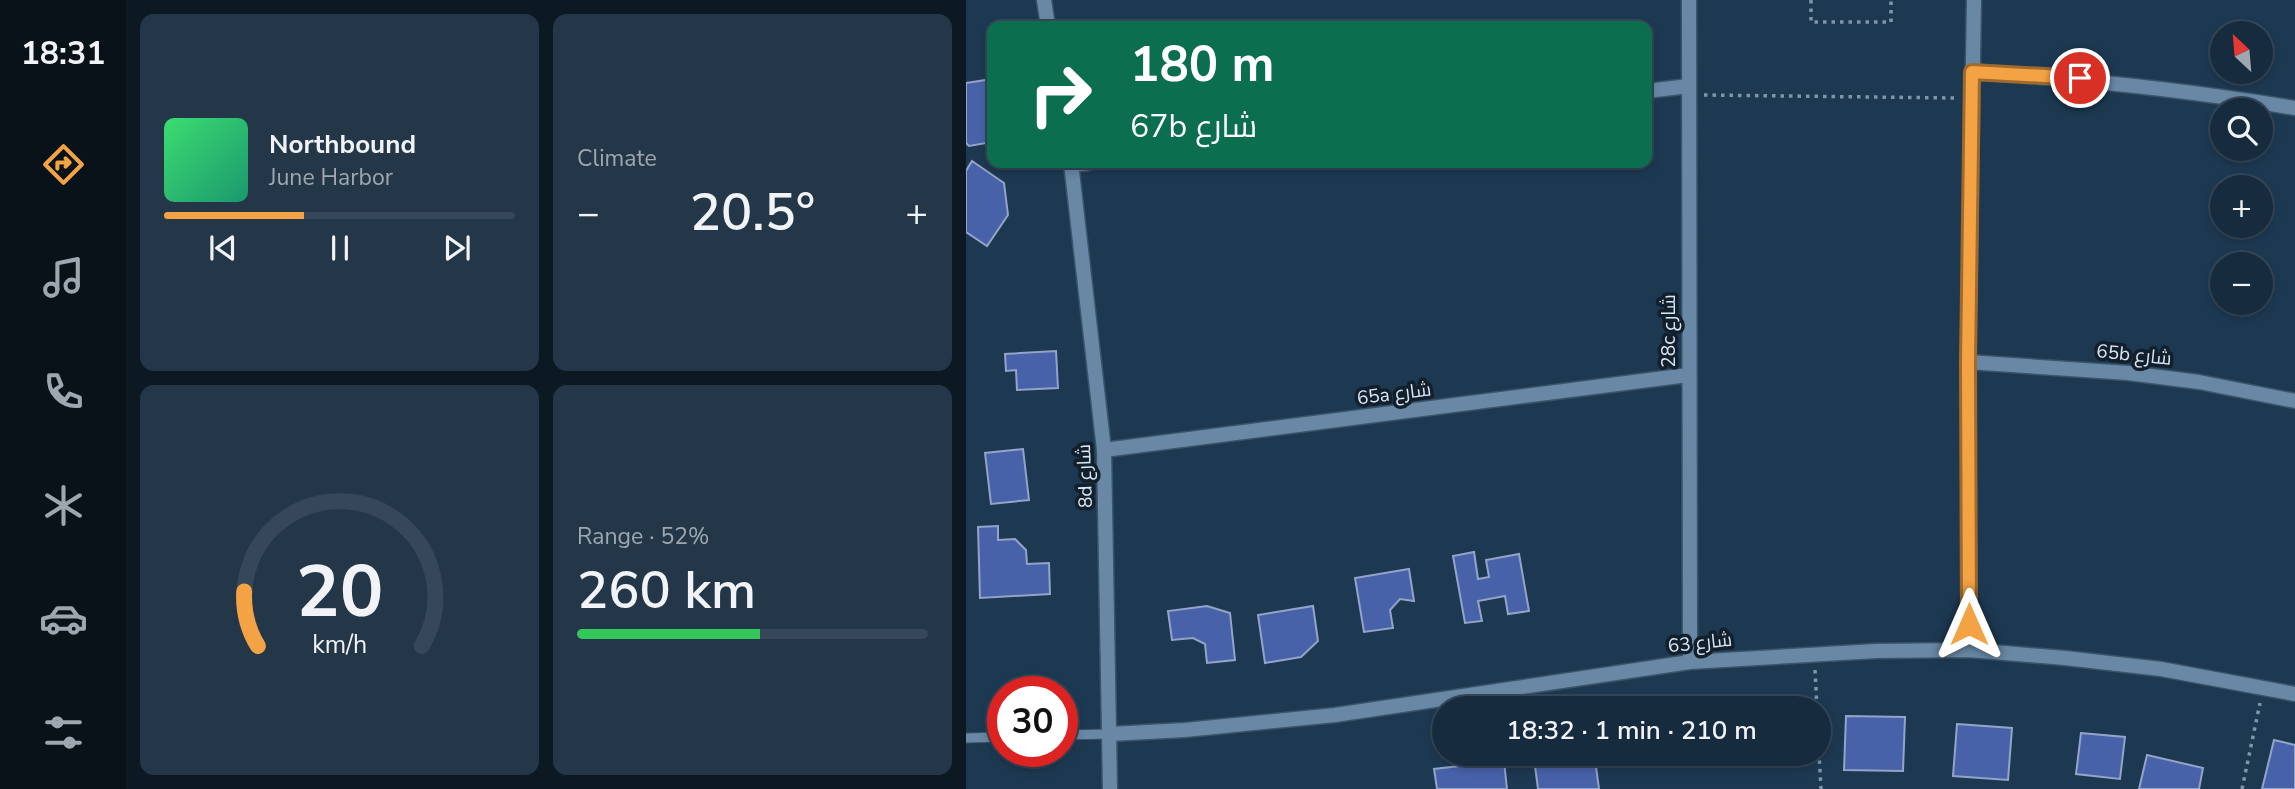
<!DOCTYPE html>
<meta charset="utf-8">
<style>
body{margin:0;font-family:"Nunito Sans",Cairo,sans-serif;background:#233749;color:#f1f3f6;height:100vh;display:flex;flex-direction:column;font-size:26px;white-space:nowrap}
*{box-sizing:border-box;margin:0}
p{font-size:23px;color:#9ea7b0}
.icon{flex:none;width:38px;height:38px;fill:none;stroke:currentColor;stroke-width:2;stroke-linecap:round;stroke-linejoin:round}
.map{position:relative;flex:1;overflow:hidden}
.panel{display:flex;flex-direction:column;gap:14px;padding:14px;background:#0c1822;width:840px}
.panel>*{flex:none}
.top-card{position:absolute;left:21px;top:21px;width:665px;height:147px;border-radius:14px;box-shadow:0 4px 10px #0003,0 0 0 2px #354758;background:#0b6e4f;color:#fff;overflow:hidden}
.needle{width:46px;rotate:334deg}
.fabs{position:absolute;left:1244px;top:21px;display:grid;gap:14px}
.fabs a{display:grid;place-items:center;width:63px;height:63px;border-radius:50%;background:#162b3e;box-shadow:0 4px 10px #0003,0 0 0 2px #354758;font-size:35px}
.speed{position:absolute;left:21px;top:676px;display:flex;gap:14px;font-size:35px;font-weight:700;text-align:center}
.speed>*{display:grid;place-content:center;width:91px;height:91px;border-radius:50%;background:#162b3e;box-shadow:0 4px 10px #0003,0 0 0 2px #354758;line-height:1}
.speed .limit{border:10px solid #d22;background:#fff;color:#111}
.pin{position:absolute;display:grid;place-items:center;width:60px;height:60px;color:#fff;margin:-30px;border:4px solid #fff;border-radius:50%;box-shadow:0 2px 7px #0007}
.me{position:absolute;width:77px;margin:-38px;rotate:0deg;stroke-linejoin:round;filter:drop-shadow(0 0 5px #0008)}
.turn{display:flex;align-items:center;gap:24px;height:147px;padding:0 28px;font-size:32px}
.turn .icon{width:91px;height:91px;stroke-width:2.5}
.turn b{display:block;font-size:49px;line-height:60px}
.big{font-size:52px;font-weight:600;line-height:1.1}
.panel .widget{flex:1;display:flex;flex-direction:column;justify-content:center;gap:10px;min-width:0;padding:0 24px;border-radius:14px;background:#233749}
.panel .dial{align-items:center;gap:0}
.dial svg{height:182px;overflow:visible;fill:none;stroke:#354758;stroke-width:7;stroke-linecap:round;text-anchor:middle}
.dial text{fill:#f1f3f6;stroke:none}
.song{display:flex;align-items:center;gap:21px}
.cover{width:84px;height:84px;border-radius:10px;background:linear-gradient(135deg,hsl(140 70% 55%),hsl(160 70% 35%))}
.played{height:7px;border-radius:4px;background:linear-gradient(90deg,#f4a344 40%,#354758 40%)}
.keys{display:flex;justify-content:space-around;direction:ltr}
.heat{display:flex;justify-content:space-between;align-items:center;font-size:38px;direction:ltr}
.charge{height:10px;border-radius:5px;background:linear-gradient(90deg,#34c759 52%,#354758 0)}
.panel .tiles{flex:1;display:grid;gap:14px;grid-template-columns:repeat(2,1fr)}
.trip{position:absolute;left:466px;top:696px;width:399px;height:70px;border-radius:35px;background:#162b3e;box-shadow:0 4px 10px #0003,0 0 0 2px #354758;font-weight:600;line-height:70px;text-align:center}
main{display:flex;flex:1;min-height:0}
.dock{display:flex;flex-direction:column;width:126px;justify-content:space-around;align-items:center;background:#091119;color:#9ea7b0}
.dock .icon{width:49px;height:49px}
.dock .active{color:#f4a344}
.dock b{font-size:32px;color:#f1f3f6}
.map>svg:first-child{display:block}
.building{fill:#4862aa;stroke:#94a3c8;stroke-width:2}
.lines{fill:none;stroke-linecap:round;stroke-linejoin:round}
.service-casing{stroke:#3a5469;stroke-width:11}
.minor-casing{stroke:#3a5469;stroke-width:17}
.path{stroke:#7f95a9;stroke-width:3.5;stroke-dasharray:3.5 5;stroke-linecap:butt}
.service{stroke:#6988a5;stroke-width:9}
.minor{stroke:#6988a5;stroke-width:14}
.route-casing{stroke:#9f6a2c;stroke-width:18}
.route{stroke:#f4a344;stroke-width:12}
.labels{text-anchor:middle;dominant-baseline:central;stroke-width:7;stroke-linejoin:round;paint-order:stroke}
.street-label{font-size:19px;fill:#d6e7f7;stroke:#131f2b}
</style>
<main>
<nav class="dock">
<b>18:31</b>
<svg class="icon active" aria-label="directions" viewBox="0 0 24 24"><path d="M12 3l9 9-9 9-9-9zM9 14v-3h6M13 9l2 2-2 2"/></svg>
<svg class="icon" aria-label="music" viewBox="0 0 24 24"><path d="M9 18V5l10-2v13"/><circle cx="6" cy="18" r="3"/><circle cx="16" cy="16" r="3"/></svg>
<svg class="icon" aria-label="phone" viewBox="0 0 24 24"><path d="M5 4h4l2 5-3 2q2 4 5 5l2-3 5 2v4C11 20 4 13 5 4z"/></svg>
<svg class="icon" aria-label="climate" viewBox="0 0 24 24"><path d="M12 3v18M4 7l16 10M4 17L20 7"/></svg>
<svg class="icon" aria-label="car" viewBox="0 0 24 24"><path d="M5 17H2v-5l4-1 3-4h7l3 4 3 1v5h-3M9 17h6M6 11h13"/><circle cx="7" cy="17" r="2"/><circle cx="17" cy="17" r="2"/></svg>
<svg class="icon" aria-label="filters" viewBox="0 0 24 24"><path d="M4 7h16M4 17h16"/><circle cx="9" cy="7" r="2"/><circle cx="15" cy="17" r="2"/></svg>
</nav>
<section class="panel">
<div class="tiles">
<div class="widget">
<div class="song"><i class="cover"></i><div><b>Northbound</b><p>June Harbor</p></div></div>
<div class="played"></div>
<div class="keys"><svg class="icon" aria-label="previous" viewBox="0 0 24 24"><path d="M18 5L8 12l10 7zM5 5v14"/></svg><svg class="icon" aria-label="pause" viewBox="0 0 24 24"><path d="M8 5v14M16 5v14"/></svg><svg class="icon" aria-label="next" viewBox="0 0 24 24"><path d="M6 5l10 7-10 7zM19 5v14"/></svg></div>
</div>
<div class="widget"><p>Climate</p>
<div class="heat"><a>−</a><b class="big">20.5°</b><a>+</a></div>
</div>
<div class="widget dial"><svg viewBox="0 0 100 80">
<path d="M14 69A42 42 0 1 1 86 69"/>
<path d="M14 69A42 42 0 0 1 8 45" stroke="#f4a344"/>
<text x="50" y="56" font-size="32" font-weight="700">20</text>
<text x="50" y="72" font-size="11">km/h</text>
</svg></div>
<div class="widget"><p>Range · 52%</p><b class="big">260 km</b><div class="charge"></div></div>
</div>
</section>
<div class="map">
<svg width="1329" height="789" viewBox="0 0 1329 789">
<rect width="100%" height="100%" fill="#1d3952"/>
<path class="building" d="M26,79V142L3,146L0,143V83Z
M6,161L38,183L42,215L21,246L0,232V171Z
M90,351L92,388L51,390L50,370L40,371L39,354Z
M57,449L63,500L25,504L19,453Z
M32,526V540L49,539L60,550L61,564L83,563L84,594L14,598L12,527Z
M508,552L512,579L523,577L520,560L553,554L563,611L542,614L539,596L512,601L516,621L499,623L487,556Z
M443,569L448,601L434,599L424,610L427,628L398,632L389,578Z
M241,606L264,613L269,660L241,663L239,644L227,638L206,640L202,611Z
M347,606L352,641L335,657L299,663L292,615Z
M880,716L939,717L937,771L878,770Z
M991,724L1046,728L1042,780L987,776Z
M1115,733L1159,737L1154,779L1110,774Z
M1308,740L1329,745V789H1296Z
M563,754H633L629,759L633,789H572L569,766L559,763Z
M1181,755L1237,768L1233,789H1173Z
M538,761L541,789H471L468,769Z"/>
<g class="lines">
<defs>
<path id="service" d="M96,735L144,734
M0,738L37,737"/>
<path id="minor" d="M78,0L82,26
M723,0L724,662
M1006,72C1116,79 1220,90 1329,108
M681,91L723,86
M105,163L138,450L144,789
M105,165L122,163
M1002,362L1162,373L1233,382L1329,401
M138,450L722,375
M1003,650L1002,362L1008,0
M144,734L219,730L369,715L724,662L910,651L1003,650L1099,658L1195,669L1329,694"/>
</defs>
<use href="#service" class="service-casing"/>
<use href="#minor" class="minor-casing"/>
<path class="path" d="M845,0V22H925V0
M738,95L989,98
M849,670L851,709
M852,735L855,789
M1276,789L1294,703"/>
<use href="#service" class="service"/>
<use href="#minor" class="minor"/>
</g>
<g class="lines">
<defs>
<path id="route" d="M1003,624L1002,362L1006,72L1114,78"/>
</defs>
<use href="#route" class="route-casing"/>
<use href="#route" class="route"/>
</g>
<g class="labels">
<g class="street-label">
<text transform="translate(703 331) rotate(-90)">28c شارع</text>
<text transform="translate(1168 355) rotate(6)">65b شارع</text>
<text transform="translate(428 394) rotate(-7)">65a شارع</text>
<text transform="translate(119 476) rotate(-92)">8d شارع</text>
<text transform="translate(734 643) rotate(-6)">شارع 63</text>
</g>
</g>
</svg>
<div class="fabs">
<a><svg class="needle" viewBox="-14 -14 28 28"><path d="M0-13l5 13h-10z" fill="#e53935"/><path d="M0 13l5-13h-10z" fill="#9ea7b0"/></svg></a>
<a><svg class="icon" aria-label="search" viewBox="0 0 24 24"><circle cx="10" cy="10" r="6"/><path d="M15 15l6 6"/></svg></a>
<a>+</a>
<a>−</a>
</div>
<div class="speed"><div class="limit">30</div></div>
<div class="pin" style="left:1114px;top:78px;background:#d93025"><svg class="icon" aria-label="arrive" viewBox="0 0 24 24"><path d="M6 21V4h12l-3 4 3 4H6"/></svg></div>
<svg class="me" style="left:1003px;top:624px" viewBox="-20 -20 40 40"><path d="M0-17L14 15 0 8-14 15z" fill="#f4a344" stroke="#fff" stroke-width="4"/></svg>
<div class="trip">18:32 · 1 min · 210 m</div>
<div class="top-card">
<div class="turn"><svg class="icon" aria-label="right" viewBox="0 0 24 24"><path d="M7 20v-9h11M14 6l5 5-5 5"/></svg><div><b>180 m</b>67b شارع</div></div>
</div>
</div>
</main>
